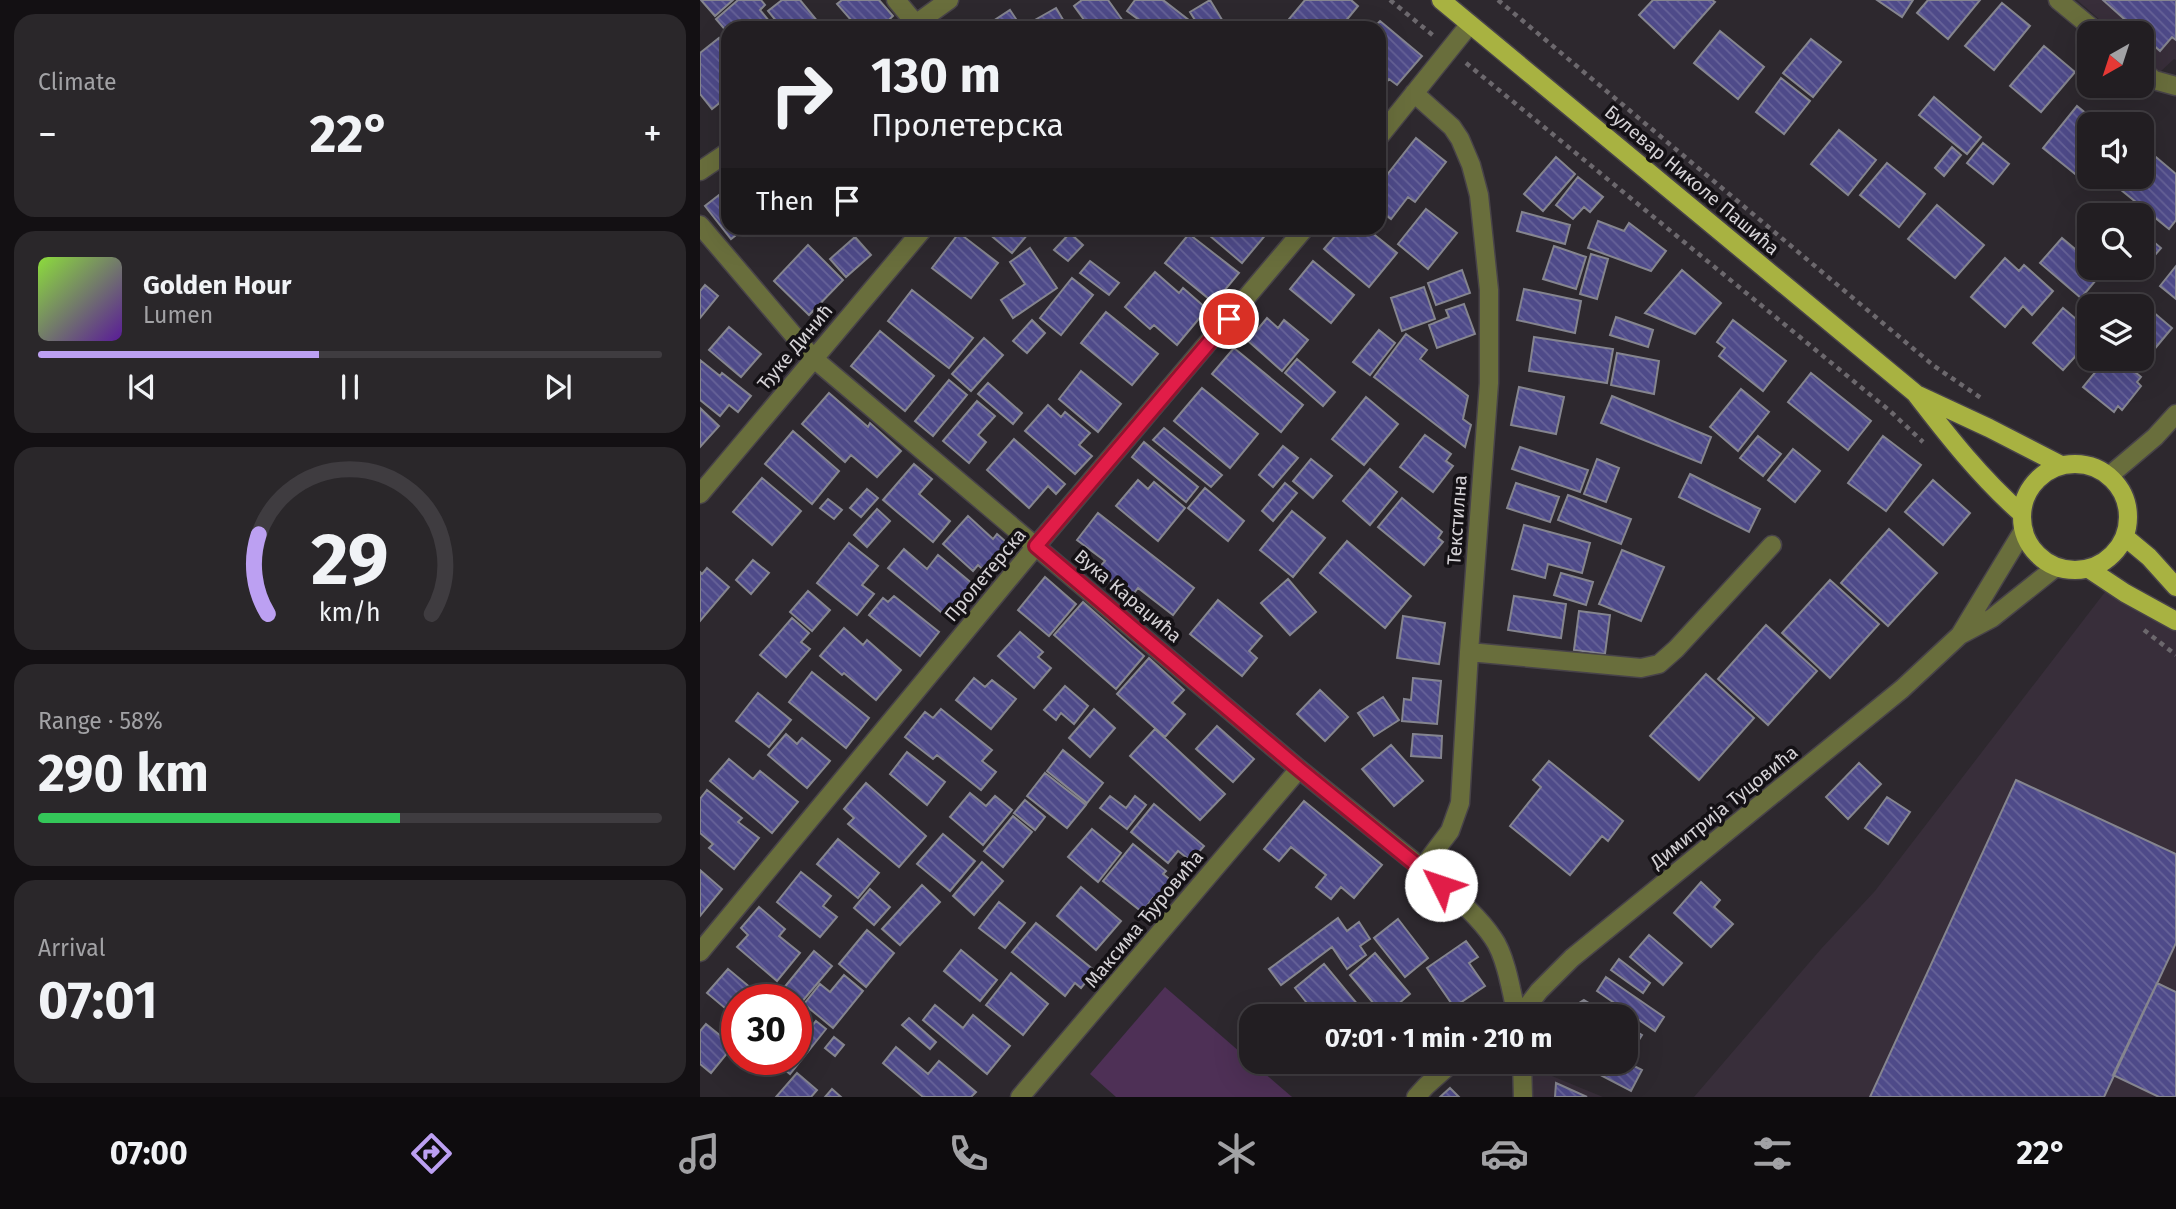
<!DOCTYPE html>
<meta charset="utf-8">
<style>
body{margin:0;font-family:"Fira Sans",sans-serif;background:#2a272a;color:#f1f3f6;height:100vh;display:flex;flex-direction:column;font-size:26px;white-space:nowrap}
*{box-sizing:border-box;margin:0}
p{font-size:23px;color:#a2a2a5}
.icon{flex:none;width:38px;height:38px;fill:none;stroke:currentColor;stroke-width:2;stroke-linecap:round;stroke-linejoin:round}
.map{position:relative;flex:1;overflow:hidden}
.sheet{display:flex;flex-direction:column;gap:14px;padding:14px;background:#131013;width:700px}
.sheet>*{flex:none}
.guide{position:absolute;left:21px;top:21px;width:665px;height:214px;border-radius:21px;box-shadow:0 7px 28px #0002,0 0 0 2px #3f3c40;background:#221e22;color:#f1f3f6;overflow:hidden}
.needle{width:46px;rotate:219deg}
.fabs{position:absolute;left:1377px;top:21px;display:grid;gap:14px}
.fabs a{display:grid;place-items:center;width:77px;height:77px;border-radius:14px;background:#221e22;box-shadow:0 7px 28px #0002,0 0 0 2px #3f3c40;font-size:35px}
.speed{position:absolute;left:21px;top:984px;display:flex;gap:14px;font-size:35px;font-weight:700;text-align:center}
.speed>*{display:grid;place-content:center;width:91px;height:91px;border-radius:50%;background:#221e22;box-shadow:0 7px 28px #0002,0 0 0 2px #3f3c40;line-height:1}
.speed .limit{border:10px solid #d22;background:#fff;color:#111}
.pin{position:absolute;display:grid;place-items:center;width:60px;height:60px;color:#fff;margin:-30px;border:4px solid #fff;border-radius:50%;box-shadow:0 2px 7px #0007}
.me{position:absolute;width:77px;margin:-38px;rotate:311deg;stroke-linejoin:round;filter:drop-shadow(0 0 5px #0008)}
.turn{display:flex;align-items:center;gap:24px;height:147px;padding:0 35px;font-size:32px}
.turn .icon{width:91px;height:91px;stroke-width:2.5}
.turn b{display:block;font-size:49px;line-height:60px}
.then{display:flex;align-items:center;height:66px;padding:0 35px;background:#0003;gap:14px;font-size:26px}
.big{font-size:52px;font-weight:700;line-height:1.1}
.sheet .tile{flex:1;display:flex;flex-direction:column;justify-content:center;gap:10px;min-width:0;padding:0 24px;border-radius:21px;background:#2a272a}
.sheet .dial{align-items:center;gap:0}
.dial svg{height:182px;overflow:visible;fill:none;stroke:#3f3c40;stroke-width:7;stroke-linecap:round;text-anchor:middle}
.dial text{fill:#f1f3f6;stroke:none}
.song{display:flex;align-items:center;gap:21px}
.cover{width:84px;height:84px;border-radius:10px;background:linear-gradient(135deg,hsl(90 70% 55%),hsl(270 70% 35%))}
.played{height:7px;border-radius:4px;background:linear-gradient(90deg,#bca0f2 45%,#3f3c40 45%)}
.keys{display:flex;justify-content:space-around;direction:ltr}
.heat{display:flex;justify-content:space-between;align-items:center;font-size:38px;direction:ltr}
.charge{height:10px;border-radius:5px;background:linear-gradient(90deg,#34c759 58%,#3f3c40 0)}
.trip{position:absolute;left:539px;top:1004px;width:399px;height:70px;border-radius:21px;background:#221e22;box-shadow:0 7px 28px #0002,0 0 0 2px #3f3c40;font-weight:700;line-height:70px;text-align:center}
.tabs{display:flex;height:112px;justify-content:space-around;align-items:center;background:#0e0c0e;color:#a2a2a5}
.tabs .icon{width:49px;height:49px}
.tabs .selected{color:#bca0f2}
.tabs b{font-size:32px;color:#f1f3f6}
main{display:flex;flex:1;min-height:0}
.map>svg:first-child{display:block}
.built{fill:#382e3a}
.pitch{fill:#4e3056}
.building{fill:url(#building-back-hatch);stroke:#85858f;stroke-width:2}
.lines{fill:none;stroke-linecap:round;stroke-linejoin:round}
.minor-casing{stroke:#484349;stroke-width:21}
.major-casing{stroke:#484349;stroke-width:21}
.path{stroke:#6c686d;stroke-width:4.5;stroke-dasharray:5 5;stroke-linecap:butt}
.minor{stroke:#696e3c;stroke-width:18}
.major{stroke:#a8b241;stroke-width:18}
.route-casing{stroke:#92132f;stroke-width:18}
.route{stroke:#e11d48;stroke-width:12}
.labels{text-anchor:middle;dominant-baseline:central;stroke-width:7;stroke-linejoin:round;paint-order:stroke}
.street-label{font-size:19px;fill:#d5d2d6;stroke:#141115}
</style>
<main>
<section class="sheet">
<div class="tile"><p>Climate</p>
<div class="heat"><a>−</a><b class="big">22°</b><a>+</a></div>
</div>
<div class="tile">
<div class="song"><i class="cover"></i><div><b>Golden Hour</b><p>Lumen</p></div></div>
<div class="played"></div>
<div class="keys"><svg class="icon" aria-label="previous" viewBox="0 0 24 24"><path d="M18 5L8 12l10 7zM5 5v14"/></svg><svg class="icon" aria-label="pause" viewBox="0 0 24 24"><path d="M8 5v14M16 5v14"/></svg><svg class="icon" aria-label="next" viewBox="0 0 24 24"><path d="M6 5l10 7-10 7zM19 5v14"/></svg></div>
</div>
<div class="tile dial"><svg viewBox="0 0 100 80">
<path d="M14 69A42 42 0 1 1 86 69"/>
<path d="M14 69A42 42 0 0 1 10 34" stroke="#bca0f2"/>
<text x="50" y="56" font-size="32" font-weight="700">29</text>
<text x="50" y="72" font-size="11">km/h</text>
</svg></div>
<div class="tile"><p>Range · 58%</p><b class="big">290 km</b><div class="charge"></div></div>
<div class="tile"><p>Arrival</p><b class="big">07:01</b></div>
</section>
<div class="map">
<svg width="1476" height="1097" viewBox="0 0 1476 1097">
<defs>
<pattern id="building-back-hatch" width="6" height="6" patternUnits="userSpaceOnUse" patternTransform="scale(1.75)"><rect width="6" height="6" fill="#4e4a89"/><path d="M-1 5l2 2M0 0l6 6M5-1l2 2" fill="none" stroke="#676399"/></pattern>
</defs>
<rect width="100%" height="100%" fill="#2d282e"/>
<path class="built" d="M1377,0H1476V60L1474,59L1460,72L1442,56V33H1415Z
M1415,579L1476,620V1097H994L1121,949L1175,891Z
M823,1064L903,1097H823Z"/>
<path class="pitch" d="M465,987L592,1097H416L390,1074Z"/>
<path class="building" d="M1,0H33L15,16Z
M38,0H61L65,5L60,10L74,27L28,28V33L16,19Z
M82,0H100L123,28H82L68,11Z
M142,0H179L193,16L180,28H158L137,4Z
M382,0H408L428,28H390L374,6Z
M435,0H463L490,21L484,28H450L427,11Z
M510,0L527,28H500L490,12Z
M605,0H651L658,6L640,28H600L589,19Z
M953,0H1012L1015,2L974,48L939,15Z
M1177,0H1213L1202,17Z
M1228,0H1280L1248,39L1217,13Z
M1403,0H1476V40L1472,37L1460,51Z
M1302,3L1330,26L1294,70L1265,46Z
M356,8L368,28H328L326,25Z
M310,10L322,28H289L287,25Z
M680,21L722,56L697,85L689,79L679,91V28H673Z
M1020,31L1064,67L1038,99L994,63Z
M19,38L28,50V96L12,109L0,94V53Z
M1111,39L1141,62L1113,97L1083,73Z
M1344,46L1375,72L1341,112L1310,86Z
M1081,78L1110,101L1084,134L1056,112Z
M1234,97L1281,137L1267,154L1219,115Z
M1377,106L1393,119L1391,123L1393,124H1390V163L1379,177L1343,148Z
M1139,130L1176,160L1148,195L1111,164Z
M716,138L746,162L715,202L708,197L691,219L679,210V185Z
M1283,143L1309,164L1293,184L1267,163Z
M1252,147L1261,155L1244,176L1235,168Z
M1450,152L1476,174V220L1469,229L1420,189L1430,177H1442V162Z
M856,157L875,174L843,211L824,194Z
M1187,163L1225,194L1199,227L1160,195Z
M878,177L903,197L890,212L884,207L873,219L856,205Z
M28,188V228H45L31,239L5,206Z
M1237,205L1284,245L1255,278L1208,239Z
M726,209L757,233L728,269L698,244Z
M822,212L870,225L865,244L817,231Z
M898,221L924,231L929,223L966,251L951,271L888,248Z
M282,228H333L312,253Z
M504,228H562L568,232L542,263L503,230Z
M642,228H666L697,253L669,287L624,249Z
M1442,232L1461,248L1436,277L1425,268H1442Z
M259,233L298,263L271,298L232,268Z
M370,233L383,245L368,261L354,250Z
M489,234L539,273L514,303L465,263Z
M155,237L171,255L146,277L130,259Z
M1362,238L1381,254L1385,249L1390,252V268H1406L1381,298L1340,263Z
M108,245L143,280L109,315L74,281Z
M854,246L886,257L876,289L843,279Z
M330,248L357,288L313,318L301,300L325,284L310,262Z
M891,254L908,259L897,299L880,294Z
M1305,258L1319,271L1324,265L1353,291L1332,315L1323,306L1305,327L1271,297Z
M390,261L419,283L409,295L380,273Z
M613,261L654,295L631,323L590,289Z
M1476,266V299L1460,286Z
M762,270L770,293L736,305L728,283Z
M982,270L1021,303L995,334L945,313Z
M455,272L479,293L483,288L507,309L477,345L454,325L450,329L425,307Z
M372,278L393,295L361,335L340,318Z
M5,285L18,296L0,318V291Z
M724,287L735,319L702,331L691,298Z
M824,289L881,301L875,333L817,320Z
M212,290L273,338L249,368L188,321Z
M1432,294L1472,328L1447,358L1442,354V306H1421Z
M764,304L775,334L737,348L729,325L749,317L746,310Z
M1363,308L1390,331V340L1363,370L1333,343Z
M406,312L458,354L432,385L381,343Z
M916,317L953,330L948,347L910,335Z
M567,318L578,328L584,320L608,340L582,371L548,341Z
M332,320L345,333L327,353L313,341Z
M1033,320L1086,361L1063,391L1019,356L1025,348L1017,342Z
M29,327L61,354L41,377L9,350Z
M679,330L695,343L670,375L653,362Z
M180,331L234,376L205,411L151,366Z
M706,334L727,350L720,359L768,396L763,419L771,425L765,447L674,377Z
M834,337L913,349L907,383L829,371Z
M284,338L303,355L271,391L252,374Z
M534,348L603,405L581,432L512,374Z
M917,353L959,361L954,394L911,385Z
M597,359L635,392L623,406L585,373Z
M1406,359H1419L1441,377L1437,382L1441,386L1422,410L1418,406L1414,412L1383,387Z
M0,360L20,376L22,373L51,396L38,412L29,405L20,416L0,400Z
M381,371L421,404L398,432L359,399Z
M1111,373L1171,421L1148,450L1088,402Z
M249,380L267,395L233,436L215,421Z
M288,383L322,413L313,424L278,394Z
M819,387L864,397L856,434L811,425Z
M502,388L558,434L530,468L474,421Z
M1041,389L1069,412L1038,451L1010,427Z
M129,393L168,427L170,423L201,451L177,477L151,455L145,462L102,424Z
M912,396L1011,437L1001,463L901,423Z
M666,397L698,424L664,465L632,439Z
M277,401L295,416L278,435L286,442L269,463L243,441Z
M348,405L361,417L365,412L390,433L379,445L392,456L375,474L325,431Z
M0,408L19,426L0,447Z
M464,428L522,475L511,487L453,440Z
M93,431L139,471L112,504L65,464Z
M725,435L751,454L746,461L753,466L733,492L700,467Z
M1058,436L1081,454L1063,476L1040,458Z
M1183,436L1221,465L1186,511L1148,483Z
M314,439L365,484L356,494L348,486L329,508L287,470Z
M444,442L498,487L486,502L432,457Z
M583,446L598,458L573,487L559,475Z
M820,447L888,470L880,492L812,469Z
M1093,449L1120,471L1095,502L1068,480Z
M611,459L632,476L613,498L593,481Z
M897,459L919,468L906,502L884,494Z
M214,464L232,479L219,494L250,521L233,542L183,500Z
M670,469L697,492L670,525L643,501Z
M990,474L1060,509L1049,532L979,497Z
M62,478L101,511L72,545L33,512Z
M438,480L448,489L454,482L485,508L458,541L416,506Z
M1233,480L1270,513L1243,545L1205,512Z
M585,483L597,493L573,521L562,511Z
M816,483L859,497L850,522L807,508Z
M505,488L544,521L528,541L488,508Z
M167,489L178,498L161,517L150,508Z
M868,495L931,519L921,544L858,520Z
M702,498L742,532L738,538L743,542L724,565L678,527Z
M128,499L142,510L134,519L120,508Z
M177,509L190,521L167,547L154,535Z
M592,511L625,538L593,577L560,550Z
M398,513L494,588L473,615L438,588L431,597L397,570L405,561L377,540Z
M268,516L293,539L297,534L313,548L289,575L278,565L273,571L243,544Z
M824,525L890,543L882,573L848,564L845,578L812,569Z
M1189,529L1237,573L1188,626L1141,583Z
M647,541L711,596L685,628L620,573Z
M149,543L178,566L162,585L174,594L157,615L117,583Z
M204,549L227,569L238,555L274,585L247,617L188,568Z
M922,550L964,567L941,621L899,604Z
M53,560L69,573L51,594L36,580Z
M7,568L29,587L0,621V572L2,574Z
M861,573L893,582L886,605L854,595Z
M345,577L376,604L349,636L318,610Z
M588,579L616,612L590,635L561,603Z
M1130,580L1179,624L1130,678L1082,633Z
M108,591L130,610L112,631L90,612Z
M194,596L239,632L220,656L169,615L183,598L188,602Z
M814,596L866,604L861,638L808,630Z
M518,600L562,636L549,651L557,658L542,676L490,634Z
M383,602L444,656L416,689L354,635Z
M879,611L910,615L905,654L874,650Z
M703,616L745,623L739,664L697,658Z
M92,618L109,633L101,642L110,649L86,677L60,655Z
M1066,625L1117,671L1068,725L1018,679Z
M144,628L163,645L167,640L201,670L176,700L144,673L142,675L120,656Z
M320,632L343,652L338,657L351,668L334,688L298,656Z
M449,658L484,690L472,703L485,714L465,737L417,694Z
M112,672L169,718L146,748L89,702Z
M1006,674L1054,718L999,780L950,736Z
M274,678L285,687L292,680L316,699L291,729L256,700Z
M713,678L741,681L737,724L702,721L704,699L711,700Z
M365,686L388,706L374,724L361,713L356,720L344,710Z
M620,690L648,717L625,741L597,714Z
M58,693L91,720L69,747L36,721Z
M683,697L699,720L674,736L658,713Z
M241,709L292,750L282,761L296,772L281,790L237,755L233,759L205,737L225,712L233,718Z
M394,709L415,728L390,757L369,738Z
M517,726L554,759L533,782L496,749Z
M455,729L525,794L500,820L430,756Z
M86,734L97,744L102,738L130,761L107,788L68,755Z
M713,734L742,736L741,758L711,756Z
M691,745L723,781L694,806L662,769Z
M363,750L403,783L387,803L347,771Z
M207,752L245,782L227,805L190,774Z
M29,759L53,779L60,771L98,802L72,833L10,781Z
M849,761L923,821L908,841L902,836L870,875L810,826L841,787L833,780Z
M1159,763L1181,784L1148,819L1126,797Z
M345,773L386,805L367,828L327,796Z
M1316,780L1476,854V943L1404,1097H1170Z
M166,783L226,836L199,867L148,824L154,818L144,809Z
M7,790L42,818L38,822L59,838L34,869L9,848L13,844L0,833V799Z
M270,793L286,806L295,796L312,810L283,845L250,817Z
M410,796L426,808L435,796L446,805L427,829L400,808Z
M1187,797L1210,812L1188,844L1165,828Z
M325,800L345,817L335,830L314,813Z
M604,801L682,865L654,898L641,887L631,899L616,887L626,875L591,847L579,861L564,849Z
M454,804L504,846L491,861L478,851L468,863L431,832Z
M313,816L332,832L303,867L284,851Z
M392,829L421,853L398,882L368,857Z
M243,834L275,861L250,891L217,864Z
M138,839L179,873L158,898L117,864Z
M433,844L466,871L463,874L473,882L457,902L453,898L442,912L403,881Z
M282,862L303,881L274,915L253,896Z
M0,870L22,889L0,916Z
M101,872L131,896L123,906L137,917L120,937L77,902Z
M1001,882L1020,900L1014,907L1033,924L1011,947L974,913Z
M222,885L240,902L200,945L182,929Z
M381,887L421,921L396,950L357,916Z
M170,889L190,907L174,925L154,908Z
M299,902L325,923L305,948L279,928Z
M59,907L85,929L79,936L100,953L77,981L37,947L48,935L41,928Z
M638,918L647,931L659,922L670,939L660,946L666,955L647,969L632,947L581,985L569,969Z
M698,919L728,958L705,977L674,938Z
M336,923L395,971L381,988L375,983L365,996L312,952Z
M167,930L194,953L166,987L139,964Z
M949,935L982,963L963,985L930,957Z
M766,941L778,957L769,963L785,986L754,1007L727,968Z
M261,950L297,980L280,1001L244,971Z
M114,951L132,966L100,1004L83,989Z
M675,953L710,994L684,1016L650,975Z
M919,959L950,983L943,993L911,970Z
M624,964L659,1006L645,1017H618L595,988Z
M28,969L64,999H37V1018L7,993Z
M311,973L348,1004L323,1035L286,1005Z
M144,975L163,991L133,1028L104,1004L120,984L130,992Z
M906,977L964,1017L955,1031L897,991Z
M1457,983L1476,992V1097H1459L1413,1075Z
M884,1000L912,1017H869L863,1013Z
M235,1005L263,1028L273,1015L310,1046L287,1074L223,1020Z
M209,1018L236,1042L230,1049L202,1025Z
M116,1021L126,1029L90,1074L79,1065L85,1059H96V1045Z
M6,1024L33,1046L11,1073L0,1064V1031Z
M926,1025L942,1035L930,1054L926,1051Z
M134,1037L144,1045L135,1056L125,1048Z
M196,1047L228,1074L239,1061L276,1092L271,1097H223L183,1063Z
M858,1062H884L879,1073Z
M893,1062H926L942,1070L931,1091L889,1069Z
M97,1073L117,1090L111,1097H76Z
M856,1083L887,1097H855Z
M750,1088L759,1097H740Z
M132,1089L141,1097H125Z"/>
<g class="lines">
<defs>
<path id="minor" d="M196,0L216,24
M1358,0L1398,33
M210,28L249,0
M1442,70L1454,80L1476,86
M714,93L752,127L760,139L771,165L779,195L789,290V383L769,652L760,803L750,831L722,868C746,890 775,911 793,938C806,956 812,994 817,1017
M679,137L770,24
M0,171L28,152
M0,225L113,358L599,769L722,868
M1409,476L1455,437L1476,414
M0,494L224,228
M1260,635L1292,618L1356,567
M769,652L941,668L959,664L976,649L1072,545
M0,952L336,546L605,228
M819,1017L839,991L872,958L1202,689L1260,635L1323,531
M822,1062L823,1097
M320,1097L599,769
M716,1097L726,1086L753,1062"/>
<path id="major" d="M741,0L1215,393C1248,436 1281,478 1322,514
M1218,395L1289,428L1361,465
M1322 517a53 53 0 1 1 106 0a53 53 0 1 1-106 0Z
M1425,537L1449,557L1476,587
M1389,569L1425,593L1476,621"/>
</defs>
<use href="#minor" class="minor-casing"/>
<use href="#major" class="major-casing"/>
<path class="path" d="M690,0L735,37
M798,0L1234,366L1284,400
M766,63L1190,411L1223,442
M1444,630L1476,655"/>
<use href="#minor" class="minor"/>
<use href="#major" class="major"/>
</g>
<g class="lines">
<defs>
<path id="route" d="M529,319L336,546L599,769L741,885"/>
</defs>
<use href="#route" class="route-casing"/>
<use href="#route" class="route"/>
</g>
<g class="labels">
<g class="street-label">
<text transform="translate(992 180) rotate(40)">Булевар Николе Пашића</text>
<text transform="translate(95 347) rotate(-50)">Ђуке Динић</text>
<text transform="translate(757 520) rotate(-86)">Текстилна</text>
<text transform="translate(285 575) rotate(-50)">Пролетерска</text>
<text transform="translate(428 596) rotate(40)">Вука Караџића</text>
<text transform="translate(1024 807) rotate(-39)">Димитрија Туцовића</text>
<text transform="translate(444 919) rotate(-50)">Максима Ђуровића</text>
</g>
</g>
</svg>
<div class="fabs">
<a><svg class="needle" viewBox="-14 -14 28 28"><path d="M0-13l5 13h-10z" fill="#e53935"/><path d="M0 13l5-13h-10z" fill="#a2a2a5"/></svg></a>
<a><svg class="icon" aria-label="sound" viewBox="0 0 24 24"><path d="M4 9h4l5-4v14l-5-4H4zM17 9q2 3 0 6"/></svg></a>
<a><svg class="icon" aria-label="search" viewBox="0 0 24 24"><circle cx="10" cy="10" r="6"/><path d="M15 15l6 6"/></svg></a>
<a><svg class="icon" aria-label="layers" viewBox="0 0 24 24"><path d="M12 4l9 5-9 5-9-5zM3 14l9 5 9-5"/></svg></a>
</div>
<div class="speed"><div class="limit">30</div></div>
<div class="pin" style="left:529px;top:319px;background:#d93025"><svg class="icon" aria-label="arrive" viewBox="0 0 24 24"><path d="M6 21V4h12l-3 4 3 4H6"/></svg></div>
<svg class="me" style="left:741px;top:885px" viewBox="-20 -20 40 40"><circle r="19" fill="#fff"/><path d="M0-13L10 11 0 6-10 11z" fill="#e11d48"/></svg>
<div class="trip">07:01 · 1 min · 210 m</div>
<div class="guide">
<div class="turn"><svg class="icon" aria-label="right" viewBox="0 0 24 24"><path d="M7 20v-9h11M14 6l5 5-5 5"/></svg><div><b>130 m</b>Пролетерска</div></div>
<div class="then">Then<svg class="icon" aria-label="arrive" viewBox="0 0 24 24"><path d="M6 21V4h12l-3 4 3 4H6"/></svg></div>
</div>
</div>
</main>
<nav class="tabs">
<b>07:00</b>
<svg class="icon selected" aria-label="directions" viewBox="0 0 24 24"><path d="M12 3l9 9-9 9-9-9zM9 14v-3h6M13 9l2 2-2 2"/></svg>
<svg class="icon" aria-label="music" viewBox="0 0 24 24"><path d="M9 18V5l10-2v13"/><circle cx="6" cy="18" r="3"/><circle cx="16" cy="16" r="3"/></svg>
<svg class="icon" aria-label="phone" viewBox="0 0 24 24"><path d="M5 4h4l2 5-3 2q2 4 5 5l2-3 5 2v4C11 20 4 13 5 4z"/></svg>
<svg class="icon" aria-label="climate" viewBox="0 0 24 24"><path d="M12 3v18M4 7l16 10M4 17L20 7"/></svg>
<svg class="icon" aria-label="car" viewBox="0 0 24 24"><path d="M5 17H2v-5l4-1 3-4h7l3 4 3 1v5h-3M9 17h6M6 11h13"/><circle cx="7" cy="17" r="2"/><circle cx="17" cy="17" r="2"/></svg>
<svg class="icon" aria-label="filters" viewBox="0 0 24 24"><path d="M4 7h16M4 17h16"/><circle cx="9" cy="7" r="2"/><circle cx="15" cy="17" r="2"/></svg>
<b>22°</b>
</nav>
